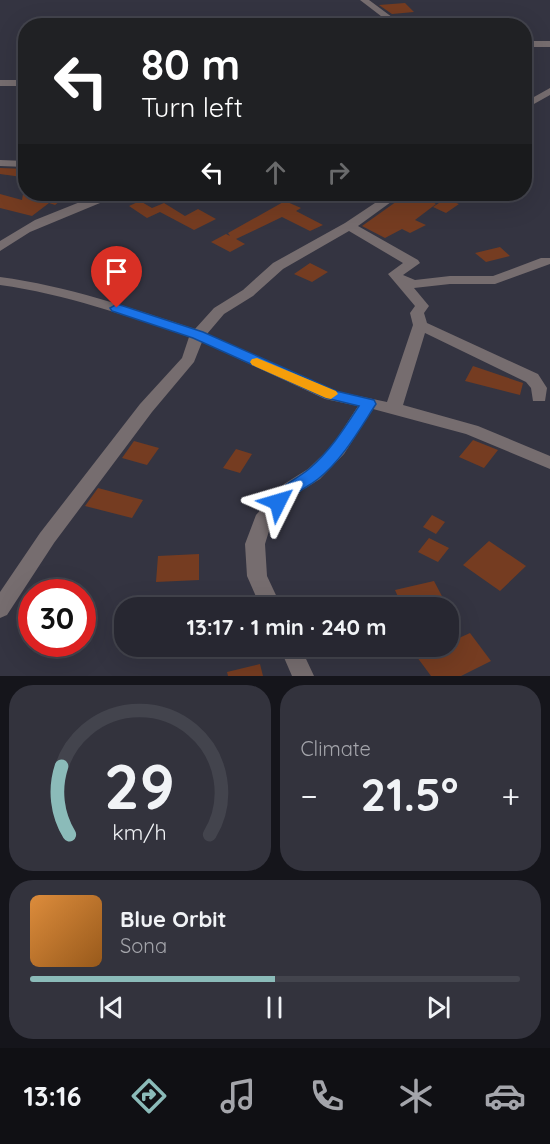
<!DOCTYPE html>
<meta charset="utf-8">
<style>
body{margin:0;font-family:Quicksand,sans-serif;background:#33333d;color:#f1f3f6;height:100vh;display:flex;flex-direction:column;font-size:22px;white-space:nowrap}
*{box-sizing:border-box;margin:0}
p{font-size:20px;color:#a4a5ab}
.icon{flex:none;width:33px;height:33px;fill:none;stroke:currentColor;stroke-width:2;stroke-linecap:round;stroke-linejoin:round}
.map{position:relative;height:676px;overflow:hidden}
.details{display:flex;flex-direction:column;gap:9px;padding:9px;background:#15151b;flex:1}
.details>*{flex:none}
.guide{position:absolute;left:18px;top:18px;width:514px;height:183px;border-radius:24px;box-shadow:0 6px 24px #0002,0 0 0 2px #43444d;background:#202124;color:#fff;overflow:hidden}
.speed{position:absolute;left:18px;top:579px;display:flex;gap:12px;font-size:30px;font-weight:700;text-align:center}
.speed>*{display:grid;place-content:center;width:78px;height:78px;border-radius:50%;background:#272731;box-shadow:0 6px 24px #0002,0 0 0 2px #43444d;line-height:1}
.speed .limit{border:9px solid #d22;background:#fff;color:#111}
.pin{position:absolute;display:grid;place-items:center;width:51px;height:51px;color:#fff;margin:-62px -26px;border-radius:50% 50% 50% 0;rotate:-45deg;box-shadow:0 0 6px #0007}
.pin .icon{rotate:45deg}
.me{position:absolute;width:66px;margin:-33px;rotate:50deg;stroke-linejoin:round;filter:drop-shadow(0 0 4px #0008)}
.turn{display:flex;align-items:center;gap:21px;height:126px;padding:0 24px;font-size:27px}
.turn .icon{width:78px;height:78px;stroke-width:2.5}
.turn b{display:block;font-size:42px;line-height:51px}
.lanes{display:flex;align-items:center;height:57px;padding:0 24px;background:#0003;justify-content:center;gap:30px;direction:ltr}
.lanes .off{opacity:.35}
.big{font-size:45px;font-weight:700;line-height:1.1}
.details .tile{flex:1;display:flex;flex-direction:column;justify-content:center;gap:9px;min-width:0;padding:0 21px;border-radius:24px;background:#33333d}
.details .dial{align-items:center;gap:0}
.dial svg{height:156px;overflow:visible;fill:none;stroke:#43444d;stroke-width:7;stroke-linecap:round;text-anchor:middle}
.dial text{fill:#f1f3f6;stroke:none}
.song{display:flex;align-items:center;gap:18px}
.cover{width:72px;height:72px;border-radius:9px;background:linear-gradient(135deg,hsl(30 70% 55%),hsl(30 70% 35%))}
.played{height:6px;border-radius:3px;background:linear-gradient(90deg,#8bbbb9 50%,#43444d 50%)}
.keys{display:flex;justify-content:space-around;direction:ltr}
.heat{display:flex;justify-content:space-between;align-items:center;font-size:33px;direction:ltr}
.details .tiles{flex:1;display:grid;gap:9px;grid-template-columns:1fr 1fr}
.tile:last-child{grid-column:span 2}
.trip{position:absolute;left:114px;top:597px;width:345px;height:60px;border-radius:24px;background:#272731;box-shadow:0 6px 24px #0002,0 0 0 2px #43444d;font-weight:700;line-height:60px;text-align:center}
.dock{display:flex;height:96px;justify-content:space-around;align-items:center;background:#101014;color:#a4a5ab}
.dock .icon{width:42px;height:42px}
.dock .active{color:#8bbbb9}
.dock b{font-size:27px;color:#f1f3f6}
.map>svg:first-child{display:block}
.building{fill:#753c21}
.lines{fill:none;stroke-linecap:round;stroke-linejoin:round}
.minor{fill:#766d6f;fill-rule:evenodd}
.route{fill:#1a73e8;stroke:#114b97;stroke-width:1.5}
.slow{fill:#f59e0b}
</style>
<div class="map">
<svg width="550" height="676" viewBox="0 0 550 676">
<rect width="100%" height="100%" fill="#343441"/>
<path class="building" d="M405,3L414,12L392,14L379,5Z
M0,168L26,169V174L22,177L0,174Z
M0,194L22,200L23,194H69L55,205L49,203L32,216L0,208Z
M407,194H419L436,204L415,220L426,225L410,233L402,229L385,238L362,226Z
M445,199L459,204L446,213L433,207Z
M140,201L152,208L164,203L185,216L198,209L216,219L194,230L160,212L147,218L129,206Z
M285,201L301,208L296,211L323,225L310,231L282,217L236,239L245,244L230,252L211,242L226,234L230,236L228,233Z
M500,247L510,256L486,262L475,253Z
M310,263L328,272L312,282L294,274Z
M473,366L523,383L520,395L465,381Z
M473,440L498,450L484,468L459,457Z
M134,441L159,448L147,465L122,458Z
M236,449L252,454L240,473L223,468Z
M98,488L143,500L132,518L85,506Z
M432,515L445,522L436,534L423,527Z
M429,538L449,548L438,562L418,552Z
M489,541L526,566L500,591L463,565Z
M199,554V580L156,582L158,556Z
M434,581L445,602L424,608H403L395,590Z
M470,633L491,661L461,676H431L417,657L441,646H448V643Z
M260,664L263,676H228L227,672Z"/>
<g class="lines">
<path class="minor" d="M360,0H369L404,26H394Z
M525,41H550V47H525Z
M0,80H26V86H0Z
M550,88V95L525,109V102Z
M0,160L26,161V167L0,166Z
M100,194H115L100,203L30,232L0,251V241L35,220Z
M355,194H371L383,198L389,194H402L358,226L418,260L420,263L403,275L415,280L450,276H493L541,258H550V264L495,284H450L414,288L429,306L424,313L427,323L538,374L547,388L545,401H533L531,388L526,382L425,333L403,405L478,426L550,456V469L466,434L373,409L344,454L320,479L296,494L273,518L265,544L267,576L282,608H261L247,576L245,544L256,515L284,484L308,469L332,446L358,406L325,399L202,342L194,362L152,412L54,543L7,615L0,618V592L40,533L140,404L182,358L189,337C127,316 65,294 0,285V277C67,286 131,308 195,329L214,308L243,290L273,263L345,223L375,203ZM349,231L403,263L388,274L415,306L410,313L413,325L387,402L335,391L207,334L224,314L253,296L283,269Z
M279,646H300L314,676H292Z"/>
</g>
<path class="route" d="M117,304L203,332L336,391L374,400L376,404C359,430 343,459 318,479C312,484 305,487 299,492C289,499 285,510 272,506L269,502C278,486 296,480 309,469C330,451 344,429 359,406L326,398L193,338L112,311L110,308Z"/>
<path class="slow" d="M257,358L336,391L338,394L331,399L326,398L252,365L250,362L252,359Z"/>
</svg>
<div class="speed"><div class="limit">30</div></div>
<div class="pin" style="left:117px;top:308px;background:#d93025"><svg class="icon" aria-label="arrive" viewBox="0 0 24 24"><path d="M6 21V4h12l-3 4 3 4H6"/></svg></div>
<svg class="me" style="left:278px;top:502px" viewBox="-20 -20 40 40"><path d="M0-17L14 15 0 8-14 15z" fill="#1a73e8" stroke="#fff" stroke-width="4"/></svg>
<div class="trip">13:17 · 1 min · 240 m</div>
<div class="guide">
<div class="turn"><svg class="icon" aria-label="left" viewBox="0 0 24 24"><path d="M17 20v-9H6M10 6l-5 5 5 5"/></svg><div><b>80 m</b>Turn left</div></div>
<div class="lanes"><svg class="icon" aria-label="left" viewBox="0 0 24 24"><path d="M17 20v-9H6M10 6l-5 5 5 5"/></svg><svg class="icon off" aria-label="ahead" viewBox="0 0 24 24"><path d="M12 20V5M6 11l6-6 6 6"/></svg><svg class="icon off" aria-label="right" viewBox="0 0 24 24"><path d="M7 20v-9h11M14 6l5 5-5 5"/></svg></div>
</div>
</div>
<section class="details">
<div class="tiles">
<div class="tile dial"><svg viewBox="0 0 100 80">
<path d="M14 69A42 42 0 1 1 86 69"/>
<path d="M14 69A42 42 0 0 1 10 34" stroke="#8bbbb9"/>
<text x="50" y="56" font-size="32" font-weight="700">29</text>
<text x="50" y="72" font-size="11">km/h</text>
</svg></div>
<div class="tile"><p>Climate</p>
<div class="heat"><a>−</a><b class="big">21.5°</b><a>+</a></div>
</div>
<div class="tile">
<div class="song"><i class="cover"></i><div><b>Blue Orbit</b><p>Sona</p></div></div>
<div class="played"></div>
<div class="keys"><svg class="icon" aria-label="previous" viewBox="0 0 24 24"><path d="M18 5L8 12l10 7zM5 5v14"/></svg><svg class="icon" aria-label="pause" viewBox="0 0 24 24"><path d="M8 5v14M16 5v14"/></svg><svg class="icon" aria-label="next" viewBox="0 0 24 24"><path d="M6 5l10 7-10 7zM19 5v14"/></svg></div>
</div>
</div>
</section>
<nav class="dock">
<b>13:16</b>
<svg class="icon active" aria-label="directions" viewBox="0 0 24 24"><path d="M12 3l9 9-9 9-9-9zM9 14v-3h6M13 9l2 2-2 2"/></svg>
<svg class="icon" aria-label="music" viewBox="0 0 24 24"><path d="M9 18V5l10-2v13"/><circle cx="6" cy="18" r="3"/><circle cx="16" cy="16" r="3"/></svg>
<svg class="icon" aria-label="phone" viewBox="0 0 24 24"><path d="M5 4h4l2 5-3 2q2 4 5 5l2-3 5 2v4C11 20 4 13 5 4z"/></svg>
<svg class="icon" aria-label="climate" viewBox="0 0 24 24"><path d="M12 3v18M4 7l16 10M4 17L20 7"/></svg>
<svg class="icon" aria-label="car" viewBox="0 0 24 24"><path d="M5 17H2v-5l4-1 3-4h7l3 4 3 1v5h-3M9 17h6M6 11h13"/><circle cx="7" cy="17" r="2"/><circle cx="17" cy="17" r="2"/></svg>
</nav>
